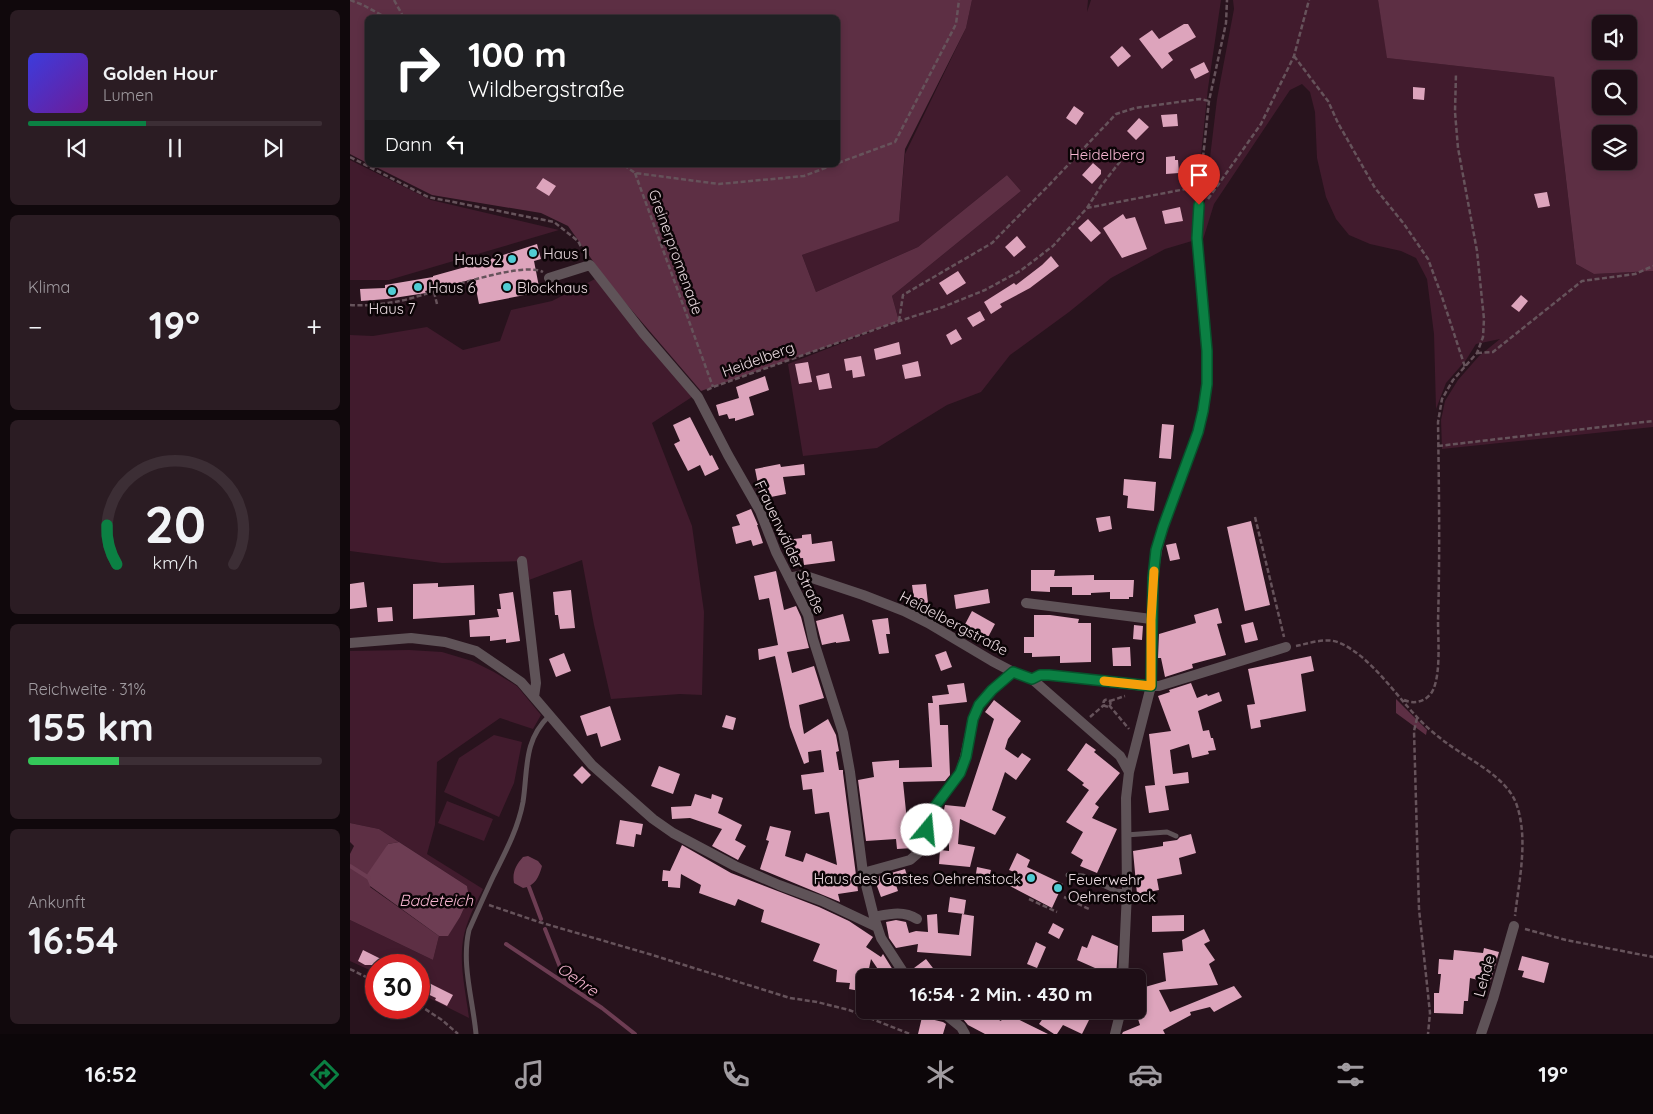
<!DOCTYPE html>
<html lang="de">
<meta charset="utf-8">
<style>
body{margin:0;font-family:Quicksand,sans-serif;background:#2b1c23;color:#f1f3f6;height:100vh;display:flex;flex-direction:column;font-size:19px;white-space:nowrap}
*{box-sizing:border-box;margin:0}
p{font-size:16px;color:#a19ca1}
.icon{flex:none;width:28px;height:28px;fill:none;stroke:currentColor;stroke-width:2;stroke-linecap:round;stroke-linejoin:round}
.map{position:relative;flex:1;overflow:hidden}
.drawer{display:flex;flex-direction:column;gap:10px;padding:10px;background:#10080c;width:350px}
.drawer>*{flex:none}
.top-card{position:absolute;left:15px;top:15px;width:475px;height:152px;border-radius:8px;box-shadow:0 2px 8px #0003,0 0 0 1px #3c2e35;background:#202124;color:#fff;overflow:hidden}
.fabs{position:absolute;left:1242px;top:15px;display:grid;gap:10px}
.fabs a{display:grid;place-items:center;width:45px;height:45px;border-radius:8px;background:#1e0e16;box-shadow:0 2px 8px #0003,0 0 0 1px #3c2e35;font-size:25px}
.speed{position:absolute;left:15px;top:954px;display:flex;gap:10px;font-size:25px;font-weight:700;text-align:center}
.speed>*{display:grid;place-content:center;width:65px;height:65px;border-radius:50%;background:#1e0e16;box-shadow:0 2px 8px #0003,0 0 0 1px #3c2e35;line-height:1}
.speed .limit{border:8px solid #d22;background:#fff;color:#111}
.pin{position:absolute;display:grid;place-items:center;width:42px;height:42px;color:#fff;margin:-51px -21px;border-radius:50% 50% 50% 0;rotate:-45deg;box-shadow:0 0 5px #0007}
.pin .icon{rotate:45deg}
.me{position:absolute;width:55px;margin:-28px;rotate:17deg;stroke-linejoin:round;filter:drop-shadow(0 0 4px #0008)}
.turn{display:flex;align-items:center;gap:18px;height:105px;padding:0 20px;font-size:22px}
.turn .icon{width:65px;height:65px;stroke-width:2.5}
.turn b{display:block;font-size:35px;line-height:42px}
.then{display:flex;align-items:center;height:48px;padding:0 20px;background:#0003;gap:10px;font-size:19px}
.big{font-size:38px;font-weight:700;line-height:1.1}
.drawer .card{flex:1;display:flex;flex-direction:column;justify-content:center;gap:8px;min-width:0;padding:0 18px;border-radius:8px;background:#2b1c23}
.drawer .dial{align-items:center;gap:0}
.dial svg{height:130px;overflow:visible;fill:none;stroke:#3c2e35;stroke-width:7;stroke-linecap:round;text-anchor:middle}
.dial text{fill:#f1f3f6;stroke:none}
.song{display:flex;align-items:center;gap:15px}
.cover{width:60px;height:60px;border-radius:8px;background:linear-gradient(135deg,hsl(240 70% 55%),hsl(280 70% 35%))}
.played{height:5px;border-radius:2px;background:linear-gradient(90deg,#0b8043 40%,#3c2e35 40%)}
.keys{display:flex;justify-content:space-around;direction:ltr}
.heat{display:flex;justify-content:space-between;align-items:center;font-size:28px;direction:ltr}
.charge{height:8px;border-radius:4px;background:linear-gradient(90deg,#34c759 31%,#3c2e35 0)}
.trip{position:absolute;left:506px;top:969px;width:290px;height:50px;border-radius:8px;background:#1e0e16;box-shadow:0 2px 8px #0003,0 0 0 1px #3c2e35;font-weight:700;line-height:50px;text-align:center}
.menu{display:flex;height:80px;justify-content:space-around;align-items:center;background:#0c0609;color:#a19ca1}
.menu .icon{width:35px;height:35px}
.menu .active{color:#0b8043}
.menu b{font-size:22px;color:#f1f3f6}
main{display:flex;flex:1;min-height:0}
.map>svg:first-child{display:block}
.green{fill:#411b2d}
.forest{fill:#5d2f44;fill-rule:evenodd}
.water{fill:#6d3d53}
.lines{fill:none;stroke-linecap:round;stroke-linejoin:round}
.stream{stroke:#6d3d53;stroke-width:4}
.building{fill:#dda4bc}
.path{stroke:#66535b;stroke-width:2.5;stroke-dasharray:5 2.5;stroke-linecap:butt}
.lane{stroke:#5f5358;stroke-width:5}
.street{stroke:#5f5358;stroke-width:10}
.route-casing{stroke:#07532c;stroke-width:12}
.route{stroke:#0b8043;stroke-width:9}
.slow{stroke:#f59e0b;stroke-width:9}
.poi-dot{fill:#51ccd4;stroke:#0b0406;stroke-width:2}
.labels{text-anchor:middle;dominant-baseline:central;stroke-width:5;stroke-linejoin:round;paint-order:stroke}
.park-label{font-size:15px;fill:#f7b6d2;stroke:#0b0406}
.street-label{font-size:15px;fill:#e8d8de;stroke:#0b0406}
.poi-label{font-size:15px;fill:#e8d8de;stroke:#0b0406;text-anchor:start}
.water-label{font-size:16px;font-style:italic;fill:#f6b5d0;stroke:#0b0406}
</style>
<main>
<section class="drawer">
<div class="card">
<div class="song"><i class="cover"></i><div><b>Golden Hour</b><p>Lumen</p></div></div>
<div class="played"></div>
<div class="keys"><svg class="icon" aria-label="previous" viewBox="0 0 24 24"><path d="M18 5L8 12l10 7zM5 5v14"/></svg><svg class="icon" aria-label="pause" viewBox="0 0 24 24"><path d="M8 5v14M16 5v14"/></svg><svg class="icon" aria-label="next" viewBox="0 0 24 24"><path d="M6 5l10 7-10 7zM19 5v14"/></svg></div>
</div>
<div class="card"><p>Klima</p>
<div class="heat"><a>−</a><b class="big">19°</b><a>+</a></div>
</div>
<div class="card dial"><svg viewBox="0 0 100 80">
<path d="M14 69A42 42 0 1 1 86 69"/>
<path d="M14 69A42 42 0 0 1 8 45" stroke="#0b8043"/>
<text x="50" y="56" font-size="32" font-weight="700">20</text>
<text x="50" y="72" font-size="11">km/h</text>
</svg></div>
<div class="card"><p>Reichweite · 31%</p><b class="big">155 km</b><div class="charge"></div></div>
<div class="card"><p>Ankunft</p><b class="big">16:54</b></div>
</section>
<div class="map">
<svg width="1303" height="1034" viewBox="0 0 1303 1034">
<rect width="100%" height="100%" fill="#28131d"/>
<path class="green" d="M622,0H738L737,12L741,0H871L858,88L842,241L815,249L761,278L719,312L660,355L631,392L597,405L527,448L453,456L438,364L549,321L542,296L671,191L657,175L568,247L466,292L452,255L549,220L555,154L616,28Z
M883,0H1028L1038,58L1204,77L1226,264L1244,274L1303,271V427L1092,449L1091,420L1095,401L1108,380L1129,356L1150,339L1126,344L1116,360L1096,383L1086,409L1084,334L1077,279L1066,258L1051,251L1020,244L999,235L986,219L976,197L967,158L965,112L960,92L952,84L940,90L864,204L851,246L856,191L867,99L884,9Z
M0,160L81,200L209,230L39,280H0Z
M245,279L342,397L302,423L342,526L354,612L352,695L330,694L261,699L244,625L232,560L179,580L176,561L92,563L0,551V335L23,336L77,327L113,350L150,341L161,310L202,301Z
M59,650L92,652L122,661L144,672L167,686L191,715L183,729L150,718L87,762L85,825L77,854L133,889C125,905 116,922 113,940C109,965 116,993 119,1018L69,993V965H26V973L0,961V920L83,960L89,936L98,935L110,917L119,897L117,886L29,829L0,823V651Z
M144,735L172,742L164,783L149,817L94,792L109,758Z
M97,801L143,819L134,841L88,823Z"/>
<path class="forest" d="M0,0H622L616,28L555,149L549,221L452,255L466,292L568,247L657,175L671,191L542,296L549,321L351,391L260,285L218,226L191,213L82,195L22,165H488V18H18L17,163L0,154Z
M1028,0H1303V271L1244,274L1226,264L1204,77L1037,58ZM1251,24H1279V51H1251ZM1251,79H1279V106H1251ZM1251,134H1279V161H1251Z
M1046,699L1077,730L1076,735L1046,713Z
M0,823L29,829L49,842L38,844L20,887L89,936L83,960L0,920V854L4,846L0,842Z"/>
<path class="water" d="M49,842L117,886L119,897L110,917L98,936H89L20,886L16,876L38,844Z
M178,856L188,861L192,866C189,877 185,886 173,888L164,883C162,872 166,865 173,857Z"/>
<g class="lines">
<path class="stream" d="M0,866L19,878
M179,887L191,919
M195,929L216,982
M156,944L252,1008L285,1034"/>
</g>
<path class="building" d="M834,24H838L846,37L818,53L823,60L812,69L789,39L802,30L809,39Z
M772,46L781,56L768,67L760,57Z
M854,62L859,72L845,79L840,69Z
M1063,87L1075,88L1074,100L1063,99Z
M724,106L734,113L726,125L716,118Z
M827,114L828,126L813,127L811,115Z
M789,118L799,127L786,140L777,131Z
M825,156V160H828L829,173L816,174V157Z
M743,163L751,170V174L742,184L732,175Z
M193,178L206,186L199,196L186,188Z
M1197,192L1200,206L1188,208L1184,194Z
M830,207L833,221L815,224L812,211Z
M773,214L776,219L785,217L797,249L772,258L753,228Z
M738,219L751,233L741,242L728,228Z
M667,236L676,247L664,257L655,247Z
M187,244L191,259L184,261L190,292L129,304L124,279L75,291L76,293L37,299L11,301L10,289L35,288V285L83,277V276L119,266Z
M701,256L709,266L680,288L650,304L652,307L641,314L634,302L664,283L666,285L692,265Z
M608,271L616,283L597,295L589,283Z
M1171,295L1178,301L1169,312L1161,306Z
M630,311L635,320L623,327L617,318Z
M606,329L612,339L601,345L596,335Z
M549,342L551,354L526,360L524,349Z
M511,356L515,376L503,378L502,370L496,371L494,359Z
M568,361L571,376L555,379L552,365Z
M458,362L462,382L449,384L445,364Z
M479,373L482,388L469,390L466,376Z
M415,376L419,390L399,397L404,415L385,421V418L379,419L377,414L369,416L366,405L389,398L386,387Z
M340,417L360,456L362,455L369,469L355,476L350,465L338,471L324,444L330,441L323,425Z
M812,424L824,425L821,459L809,458Z
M430,464L431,467L454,464L455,475L433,477L436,494L411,499L405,469Z
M774,479L806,482L804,511L777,508L778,496L773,495Z
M401,509L408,525H407L413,543L403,546L401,540L386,544L382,527L390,525L386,515Z
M760,516L762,529L749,532L746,518Z
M901,521L920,605L895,611L877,527Z
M461,534L462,544L482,541L485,561L454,565L453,558L439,559L436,540L452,538V535Z
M826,543L830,559L820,561L816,545Z
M681,570H705L704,576L744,575V580H784L783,597H779V599H760V592L741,593V595H722V587H700V592L681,591Z
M426,571L434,610L446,606L451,617L459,648L437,652L442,673L464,666L474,698L449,705L454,734L478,719L486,735L489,751L486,752L489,770H493V773L508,891L488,894L490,902L410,869L419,841L416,840L420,826L441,831L435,856L453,862L456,853L487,865L479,812L465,814L462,789L453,790L451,775L474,772L471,750L458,752L459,762L454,764L440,727L425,656L409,660L408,649L428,645L419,598L409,600L404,576Z
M14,582L17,607L0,609V584Z
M88,583V587L124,585L125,615L63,619V584Z
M576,584L578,603L565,605L562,585Z
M638,589L640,603L606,609L604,595Z
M221,590L225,628L210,629L208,615H205L203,592Z
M163,592L170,641L156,643V639L140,641V636L120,637L119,620L149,617L147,609H151L149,594Z
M42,607L43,621L28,622L27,608Z
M868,608L872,623L867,624L876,655L842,664L843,668L815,677L811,658H808L809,634L846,623L844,615Z
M622,611L645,624L635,643L612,630Z
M493,614L500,641L486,643V642L472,645L466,621Z
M684,615H700L729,619L728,623H741V662L710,663V656L682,657V653H674V637H684Z
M538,618L540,634H536L539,653L529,654L522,620Z
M903,622L908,640L895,643L891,625Z
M784,625L793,626L792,640L783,639Z
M780,647L781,666H763L762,648Z
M596,651L602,667L591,671L585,655Z
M214,653L221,671L206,677L199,659Z
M961,656L964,671L951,674L956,711L910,720L911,727L901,729L897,705L905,704L898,669Z
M614,683L617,702L589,705L590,725H598L600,775L595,781L553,782L557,821L571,823L568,844L563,848L547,849L546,839L516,841L508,780L524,777L522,762L549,760V768L582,767L578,703H583L582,696L599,694L597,685Z
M841,683L847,698L857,694L858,696L869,692L872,701L848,711L853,731L859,730L861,738H863L866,750L858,751L859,754L842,758L839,744L820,750L823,774L838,772L839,783L815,786L819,810L799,813L795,786L805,785L799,734L821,731L808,696L820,692L819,690Z
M644,700L671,721L658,739L655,749L668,758L672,753L681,759L666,780L655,772L642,810L656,817L645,835L610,819L608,844L625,847L620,867L589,864L590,850L599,851V830L584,829L586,816L588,814H593L595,805L615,807L644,719L635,712Z
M260,706L271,740L251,747L247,733L237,736L230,716Z
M376,715L386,718L383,730L372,727Z
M736,743L746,750L744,752L770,773L745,804L749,807L742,818L767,829L747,873L730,866L733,860L721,853L733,832L716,822L739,790L732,785L734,783L717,770Z
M232,766L241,775L232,784L223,775Z
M309,766L330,774L323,794L301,786Z
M345,794L361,799L362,794L373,798L368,813L392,825L385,840L396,846L388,860L362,846L372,829L340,818L322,819L321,807L341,806Z
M270,820L293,824L291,835L286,834L284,847L266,844Z
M841,834L846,853L829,858L832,874L807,879L809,890L787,894L783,851L813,846V842L827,840L830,837Z
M332,845L381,873L469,907L499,921L523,937L516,947L531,957L533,954L548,978H534L521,959L517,978H515V992L499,989L500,983L486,982L487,970L463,961L470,944L411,922L414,910L388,899L385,906L349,893L351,885L331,874L330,888L318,887V881H312L313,870L320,871Z
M667,853L680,860L677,867L713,884L702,908L658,885L664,872L659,870Z
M627,867L641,870L638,882L625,880Z
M555,869L558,879L545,882L548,891L531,897L524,878Z
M600,897L616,900L614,914L598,912Z
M587,914L588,933L609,935L612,914L624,916L621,956L567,952L568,944L546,948L539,938L536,922L546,920L556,922L559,933L566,931L578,932L577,915Z
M834,915V931L802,932V916Z
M703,923L714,929L709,939L698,933Z
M854,929L860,941L854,944L865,960L859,964L868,985L809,990L820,1012L884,986L892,997L864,1012L860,1007L840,1012L841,1015L813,1030L815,1034H772L773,1032L790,1025L785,1010H788V989L816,981L813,953L833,951L832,940Z
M742,935L768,946L766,978H730L745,968L727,960L732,946L737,948Z
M686,942L696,947L687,968L677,964Z
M1134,948L1149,952L1140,983L1120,978L1118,1001H1114L1113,1014L1084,1013V993H1089L1091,974H1088L1089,959L1103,960L1104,950L1133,953Z
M13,950L43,965H15L8,961Z
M1172,956L1199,963L1194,983L1172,977L1174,971L1168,970Z
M576,959L586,972L579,978H571L564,968Z
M69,978L103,995L97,1006L85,1000L86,998L69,990Z
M618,1010H630L651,1021L655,1013L698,1034H635L618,1025L613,1019Z
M699,1010H744L732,1034L713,1025L707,1034H704L689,1024Z
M572,1017L593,1022L596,1024L593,1034H568Z"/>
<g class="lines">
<path class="path" d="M0,0L13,5L37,18
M44,0L54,18
M944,56L978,101L988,123L1025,188L1054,224L1078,259L1091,294L1115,367
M0,157L78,197L204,222L228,241L236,256
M488,163L545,142L606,24L609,0
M274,165L285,173L369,184L454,176L483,165
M285,173L363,387
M849,195L859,101L876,23L877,0
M858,199L911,124L944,56L959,0
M737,208L751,186L772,159
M84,292L87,304
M32,303L34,316
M0,305C16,306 34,304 50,301C79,295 170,260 193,272
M549,321L553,295L642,243L701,183L766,114L785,108L850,99L859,101
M1127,353L1143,352L1232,281L1285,274L1303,266
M357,390L363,387L549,321L593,307L635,290L670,271L703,246L737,208L841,188L849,190
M1088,446L1303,421
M905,517L934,637
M946,646C960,643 977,637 990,643C1021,657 1044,693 1067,717C1076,727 1087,736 1098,744C1120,760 1156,777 1166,803C1179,838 1169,880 1165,916
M753.5 703a3.5 3.5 0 1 1 7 0a3.5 3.5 0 1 1-7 0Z
M1054,700C1065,705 1078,701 1083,690C1091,673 1088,639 1088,621C1090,554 1089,488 1088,422L1092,399L1103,380L1127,353L1133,337L1134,319L1127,251L1108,148L1105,112L1106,73
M760,701L775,696
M759,705L779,729
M740,717L754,705
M1067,718L1064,731L1069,909L1080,1013L1078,1034
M714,897L741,910
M679,899L707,912
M139,905L189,922L299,954L440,998L467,1002L499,1010L560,1034
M1175,929L1216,940L1303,957
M0,969L26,982
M69,1005L92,1020L108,1034"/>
<path class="lane" d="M776,835L817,832L826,836
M718,875L733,876L766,891L777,892
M126,1034C123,1000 111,964 119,930C127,912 135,894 143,877C155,853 168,829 173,802C178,770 173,741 199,716"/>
<path class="street" d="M199,278L240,265L293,333L348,397L378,455L410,511L426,552L458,615L463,639L493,733L500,772L513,873L524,917L531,938L557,978
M172,561L186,683L184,697
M439,578L453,575L513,595L554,611L578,623L642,661L663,672L682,679L770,756L779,772
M676,603L801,619
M0,643L61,638L95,642L126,651L171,682L242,765L303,819L323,833L385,866L429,885L472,901L527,927
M682,679L690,675H699L794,686H809L936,647
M513,873L560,860L574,848L580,813L610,773L615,757L623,719L629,705L642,690L663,672
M524,917C539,914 553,910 567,919
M773,978L777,892L776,798L779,772L801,686L803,578L807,550L813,527L848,432L853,411L857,384V351L847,238L849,205
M590,1010L611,1027L615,1034
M765,1034L771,1010
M1131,1034L1143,999L1164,926"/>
</g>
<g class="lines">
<defs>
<path id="route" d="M577,830L580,813L610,773L616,757L623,719L629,705L642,690L663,672L682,679L690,675H699L801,686L803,578L806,550L813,527L848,432L853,411L857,384V351L847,238L849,205"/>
</defs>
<use href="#route" class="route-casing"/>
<use href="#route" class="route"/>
<path class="slow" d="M754,681L801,686V620L804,571"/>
</g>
<g class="poi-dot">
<circle cx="183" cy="253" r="5"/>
<circle cx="162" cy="259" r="5"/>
<circle cx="68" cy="287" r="5"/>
<circle cx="157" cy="287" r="5"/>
<circle cx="42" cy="291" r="5"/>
<circle cx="681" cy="878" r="5"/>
<circle cx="708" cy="888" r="5"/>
</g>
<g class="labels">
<g class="park-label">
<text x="757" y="154">Heidelberg</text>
</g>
<g class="street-label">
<text transform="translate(326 252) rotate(70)">Greinerpromenade</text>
<text transform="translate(408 359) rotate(-20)">Heidelberg</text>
<text transform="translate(440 547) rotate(65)">Frauenwälder Straße</text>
<text transform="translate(604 623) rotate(28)">Heidelbergstraße</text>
<text transform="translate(1134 976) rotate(-74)">Lehde</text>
</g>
<g class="poi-label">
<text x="193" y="253">Haus 1</text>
<text x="152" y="259" text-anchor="end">Haus 2</text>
<text x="78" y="287">Haus 6</text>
<text x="167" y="287">Blockhaus</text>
<text x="42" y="308" text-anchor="middle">Haus 7</text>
<text x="671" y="878" text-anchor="end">Haus des Gastes Oehrenstock</text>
<text x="718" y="879">Feuerwehr<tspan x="718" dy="17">Oehrenstock</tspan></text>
</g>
<g class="water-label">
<text x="86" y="900">Badeteich</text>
<text transform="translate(228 979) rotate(35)">Oehre</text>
</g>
</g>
</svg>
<div class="fabs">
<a><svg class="icon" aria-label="sound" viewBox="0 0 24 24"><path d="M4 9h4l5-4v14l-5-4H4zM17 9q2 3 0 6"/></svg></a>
<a><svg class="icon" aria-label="search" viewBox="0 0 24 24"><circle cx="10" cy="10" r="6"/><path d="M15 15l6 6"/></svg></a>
<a><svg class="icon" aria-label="layers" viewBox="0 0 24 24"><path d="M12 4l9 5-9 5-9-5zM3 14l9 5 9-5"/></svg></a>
</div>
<div class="speed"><div class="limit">30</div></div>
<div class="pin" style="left:849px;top:205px;background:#d93025"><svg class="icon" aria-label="arrive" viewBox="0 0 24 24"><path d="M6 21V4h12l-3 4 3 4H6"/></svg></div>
<svg class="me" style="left:577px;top:830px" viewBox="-20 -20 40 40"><circle r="19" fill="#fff"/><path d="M0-13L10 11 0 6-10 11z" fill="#0b8043"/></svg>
<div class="trip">16:54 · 2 Min. · 430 m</div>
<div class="top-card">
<div class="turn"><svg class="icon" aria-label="right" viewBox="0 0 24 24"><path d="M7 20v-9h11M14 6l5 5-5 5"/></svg><div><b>100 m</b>Wildbergstraße</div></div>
<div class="then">Dann<svg class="icon" aria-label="left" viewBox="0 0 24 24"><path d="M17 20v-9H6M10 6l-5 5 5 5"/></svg></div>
</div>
</div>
</main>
<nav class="menu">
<b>16:52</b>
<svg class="icon active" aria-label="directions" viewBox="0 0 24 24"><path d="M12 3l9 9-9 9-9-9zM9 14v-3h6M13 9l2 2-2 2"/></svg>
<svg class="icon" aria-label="music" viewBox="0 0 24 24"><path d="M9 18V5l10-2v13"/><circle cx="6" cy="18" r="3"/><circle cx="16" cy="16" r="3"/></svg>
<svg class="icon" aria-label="phone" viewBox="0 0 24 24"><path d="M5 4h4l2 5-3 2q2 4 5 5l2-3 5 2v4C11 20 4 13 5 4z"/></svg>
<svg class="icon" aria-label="climate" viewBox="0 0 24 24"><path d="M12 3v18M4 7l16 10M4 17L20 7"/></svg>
<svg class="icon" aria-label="car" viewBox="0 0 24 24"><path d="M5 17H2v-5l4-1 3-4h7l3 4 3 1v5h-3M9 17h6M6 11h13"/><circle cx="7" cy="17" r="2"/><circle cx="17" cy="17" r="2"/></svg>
<svg class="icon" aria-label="filters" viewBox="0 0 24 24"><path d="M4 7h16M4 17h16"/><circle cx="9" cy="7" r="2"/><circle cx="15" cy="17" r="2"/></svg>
<b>19°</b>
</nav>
